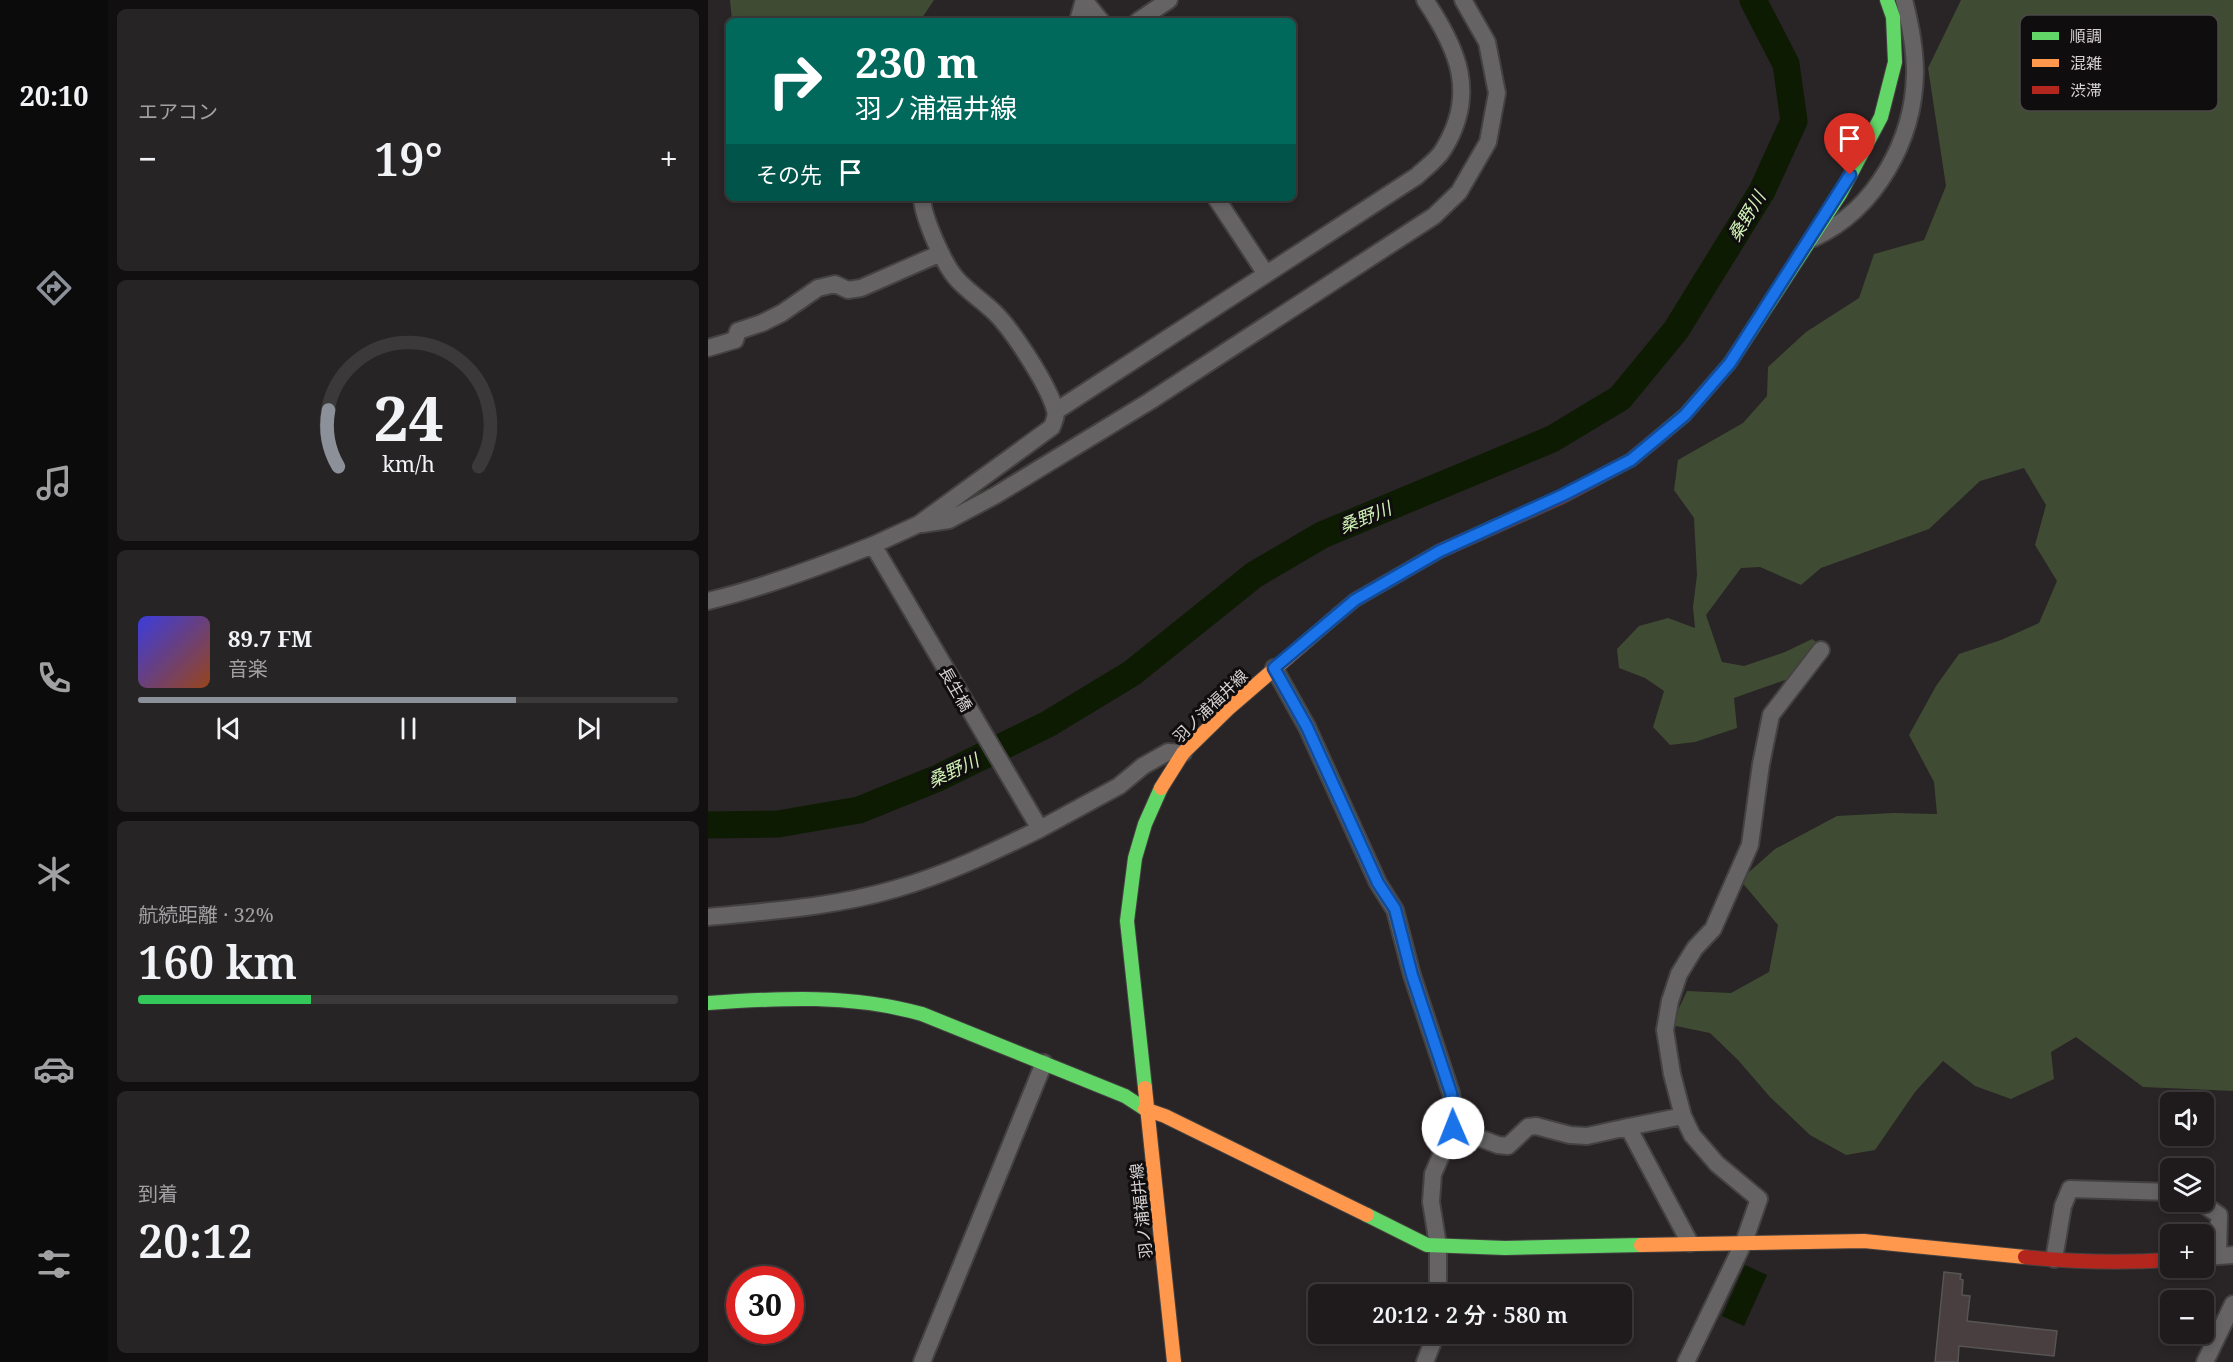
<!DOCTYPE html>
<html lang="ja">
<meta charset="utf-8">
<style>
body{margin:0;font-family:"Noto Serif","Noto Sans JP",serif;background:#272425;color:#f1f3f6;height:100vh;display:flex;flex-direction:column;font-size:22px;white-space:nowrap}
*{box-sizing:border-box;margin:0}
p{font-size:20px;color:#a1a1a3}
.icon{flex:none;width:33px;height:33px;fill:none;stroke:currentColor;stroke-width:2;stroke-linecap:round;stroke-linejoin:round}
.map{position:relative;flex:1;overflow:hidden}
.drawer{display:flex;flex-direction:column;gap:9px;padding:9px;background:#110f0f;width:600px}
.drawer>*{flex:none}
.banner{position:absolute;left:18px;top:18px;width:570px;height:183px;border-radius:9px;box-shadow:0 3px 9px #0003,0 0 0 2px #3c393b;background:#00695c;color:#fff;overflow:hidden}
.controls{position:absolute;left:1452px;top:1092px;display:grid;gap:12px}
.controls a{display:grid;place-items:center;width:54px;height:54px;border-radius:9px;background:#1f1b1c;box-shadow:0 3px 9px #0003,0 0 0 2px #3c393b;font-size:30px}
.speed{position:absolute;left:18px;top:1266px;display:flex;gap:12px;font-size:30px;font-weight:700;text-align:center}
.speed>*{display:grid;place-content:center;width:78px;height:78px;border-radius:50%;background:#1f1b1c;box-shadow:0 3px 9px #0003,0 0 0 2px #3c393b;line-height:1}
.speed .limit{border:9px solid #d22;background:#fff;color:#111}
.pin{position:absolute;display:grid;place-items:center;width:51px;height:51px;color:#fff;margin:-62px -26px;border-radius:50% 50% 50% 0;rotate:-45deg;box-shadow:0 0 6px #0007}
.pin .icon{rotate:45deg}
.me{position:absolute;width:66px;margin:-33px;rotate:359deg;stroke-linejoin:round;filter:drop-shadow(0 0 4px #0008)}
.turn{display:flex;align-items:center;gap:21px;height:126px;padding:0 30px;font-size:27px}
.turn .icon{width:78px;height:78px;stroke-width:2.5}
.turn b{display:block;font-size:42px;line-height:51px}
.then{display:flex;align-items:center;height:57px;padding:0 30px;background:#0003;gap:12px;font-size:22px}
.big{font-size:45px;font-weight:600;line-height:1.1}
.drawer .tile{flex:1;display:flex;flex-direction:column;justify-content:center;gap:9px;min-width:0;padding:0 21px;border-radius:9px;background:#272425}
.drawer .dial{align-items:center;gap:0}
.dial svg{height:156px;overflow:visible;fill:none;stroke:#3c393b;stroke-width:7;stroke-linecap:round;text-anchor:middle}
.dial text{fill:#f1f3f6;stroke:none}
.song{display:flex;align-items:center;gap:18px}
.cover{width:72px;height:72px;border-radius:9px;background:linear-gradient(135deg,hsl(240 70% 55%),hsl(20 70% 35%))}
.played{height:6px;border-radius:3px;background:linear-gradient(90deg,#8c9099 70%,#3c393b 70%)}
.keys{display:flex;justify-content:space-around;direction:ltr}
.heat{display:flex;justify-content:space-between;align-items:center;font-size:33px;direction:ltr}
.charge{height:9px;border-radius:4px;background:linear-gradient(90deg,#34c759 32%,#3c393b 0)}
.trip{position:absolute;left:600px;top:1284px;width:324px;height:60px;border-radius:9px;background:#1f1b1c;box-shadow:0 3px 9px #0003,0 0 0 2px #3c393b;font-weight:600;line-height:60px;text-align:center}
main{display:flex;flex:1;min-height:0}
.tab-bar{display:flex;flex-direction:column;width:108px;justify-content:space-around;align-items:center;background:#0c0b0b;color:#a1a1a3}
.tab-bar .icon{width:42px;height:42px}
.tab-bar .on{color:#8c9099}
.tab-bar b{font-size:27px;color:#f1f3f6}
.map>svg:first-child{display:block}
.green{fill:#3f4c33}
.water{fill:#0d1b03}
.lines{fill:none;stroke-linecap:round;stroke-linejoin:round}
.river{stroke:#0d1b03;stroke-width:27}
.building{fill:#493f40;stroke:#575454;stroke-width:1.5}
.street-casing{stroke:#444141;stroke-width:20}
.fast-casing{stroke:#444141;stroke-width:16}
.slow-casing{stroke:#444141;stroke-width:16}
.jam-casing{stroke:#444141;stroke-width:16}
.street{stroke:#656363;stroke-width:16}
.fast{stroke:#63d668;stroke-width:14}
.slow{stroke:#ff974d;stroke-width:14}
.jam{stroke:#b3261e;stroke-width:14}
.route-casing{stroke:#114b97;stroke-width:15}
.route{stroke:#1a73e8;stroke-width:10}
.labels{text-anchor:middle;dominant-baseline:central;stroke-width:6;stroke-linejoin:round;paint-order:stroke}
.street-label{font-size:16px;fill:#d6d2d3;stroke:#100d0e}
.water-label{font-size:18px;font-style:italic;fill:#cff1b5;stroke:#100d0e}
.key{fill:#100d0e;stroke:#4b4849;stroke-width:1.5}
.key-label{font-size:16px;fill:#d6d2d3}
</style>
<main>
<nav class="tab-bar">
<b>20:10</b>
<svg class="icon on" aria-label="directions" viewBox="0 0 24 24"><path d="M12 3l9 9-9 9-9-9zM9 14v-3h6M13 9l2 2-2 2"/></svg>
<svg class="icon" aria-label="music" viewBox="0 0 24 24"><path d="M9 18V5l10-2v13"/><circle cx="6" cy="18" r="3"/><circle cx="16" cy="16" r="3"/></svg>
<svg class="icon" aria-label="phone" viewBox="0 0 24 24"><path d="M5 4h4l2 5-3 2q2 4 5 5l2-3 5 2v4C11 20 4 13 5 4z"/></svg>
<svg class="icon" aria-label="climate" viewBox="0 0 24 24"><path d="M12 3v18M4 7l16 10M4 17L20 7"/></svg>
<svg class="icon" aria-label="car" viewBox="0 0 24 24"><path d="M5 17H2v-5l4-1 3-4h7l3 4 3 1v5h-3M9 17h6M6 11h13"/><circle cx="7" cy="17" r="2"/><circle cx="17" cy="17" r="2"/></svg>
<svg class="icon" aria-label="filters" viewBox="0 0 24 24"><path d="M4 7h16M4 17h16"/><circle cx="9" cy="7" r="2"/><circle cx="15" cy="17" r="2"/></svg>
</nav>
<section class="drawer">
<div class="tile"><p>エアコン</p>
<div class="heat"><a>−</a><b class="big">19°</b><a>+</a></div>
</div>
<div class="tile dial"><svg viewBox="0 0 100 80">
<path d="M14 69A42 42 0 1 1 86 69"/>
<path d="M14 69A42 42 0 0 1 9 40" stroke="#8c9099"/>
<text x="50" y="56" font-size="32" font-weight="700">24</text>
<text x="50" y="72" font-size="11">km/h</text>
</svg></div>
<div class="tile">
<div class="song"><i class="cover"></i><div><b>89.7 FM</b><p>音楽</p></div></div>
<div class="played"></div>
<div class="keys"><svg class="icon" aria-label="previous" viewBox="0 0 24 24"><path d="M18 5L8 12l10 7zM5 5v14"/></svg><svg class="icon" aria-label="pause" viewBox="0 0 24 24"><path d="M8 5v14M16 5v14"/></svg><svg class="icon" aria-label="next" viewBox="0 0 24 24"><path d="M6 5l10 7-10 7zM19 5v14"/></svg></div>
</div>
<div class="tile"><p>航続距離 · 32%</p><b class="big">160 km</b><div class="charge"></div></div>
<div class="tile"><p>到着</p><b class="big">20:12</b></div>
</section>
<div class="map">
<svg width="1525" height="1362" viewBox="0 0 1525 1362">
<rect width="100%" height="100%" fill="#292425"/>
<path class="green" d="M22,0H226L212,21H24Z
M1253,0H1525V1091L1435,1087L1368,1037L1343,1052L1346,1079L1303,1099L1267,1086L1235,1061L1207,1092L1167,1150L1138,1155L1102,1135L1062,1097L1030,1060L1002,1033L963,1025L979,991L1023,993L1061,972L1070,925L1032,880L1067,849L1129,816L1185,813L1229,814L1226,782L1201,735L1228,686L1251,654L1293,640L1331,623L1349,581L1327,545L1338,505L1316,468L1272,481L1221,529L1113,568L1093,585L1052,567L1033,568L998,615L1014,662L1036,666L1077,652L1104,639L1111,644L1083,678L1026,698L1029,728L987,742L962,745L945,727L956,691L937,678L911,668L909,649L931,626L960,618L987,628L985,607L989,575L986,518L966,490L970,460L1035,423L1059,396L1060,367L1098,332L1151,298L1166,254L1216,240L1238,186L1220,68Z"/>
<path class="water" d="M1037,1265L1059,1275L1036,1326L1014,1316Z"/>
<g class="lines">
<path class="river" d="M0,825L70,824L151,810L230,778L340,724L424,673L546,575L614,535L844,439L912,398L968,330L1054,191L1086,121L1078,64L1045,0"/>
</g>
<path class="building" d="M1236,1272L1253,1274L1252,1279L1255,1280L1254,1295L1262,1296L1259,1321L1349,1331L1346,1356L1251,1346L1250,1362H1227Z"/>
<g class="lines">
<defs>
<path id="street" d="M370,21L376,0L393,21
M430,21L461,0
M214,198C215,217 235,263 248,278C259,291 274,300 286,312C304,329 341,386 347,410C349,416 346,421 344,427L211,524L165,545L332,829L411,786L435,766L460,752L475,753
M508,198L558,274
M1106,238C1168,209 1206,140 1207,73C1207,49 1202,23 1196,0
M0,348L27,340L30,331L54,323L74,313L110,288L127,284L140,290L153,288L233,253
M348,411L709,176C717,168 729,160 735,150C770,94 750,49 717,0
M214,524L241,520L288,495L442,401L726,216L751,192L780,142L789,93L779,42L755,0
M0,601C57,587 111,567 165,545
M566,668L599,727L670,883L687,910L704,975L743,1093L745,1104V1128L725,1174L723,1202L730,1245V1294
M0,917C62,911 126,907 187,889C237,875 285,852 332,829
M975,1116L920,1127L982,1243
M745,1128L790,1145L800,1146L820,1127L828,1126L862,1135L879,1136L920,1127
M1492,1202L1511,1215L1510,1256
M1496,1257L1525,1255
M1346,1259L1355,1206L1362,1189L1462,1192
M214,1362L336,1063
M717,1362L728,1334
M978,1362L1036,1242L1051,1199L1009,1164L984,1135L975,1116L964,1074L957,1030L962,1001L971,974L987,948L1005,929L1042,845L1053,764L1063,715L1113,650
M1497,1362L1525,1304"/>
<path id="fast" d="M959,430L977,415L1022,363L1132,194L1173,117L1187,62L1185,17L1179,0
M0,1003C73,998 143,994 214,1014L417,1096L437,1109
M437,1088L419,921L427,858L437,824L453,788
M659,1215L719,1245L797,1248L933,1245"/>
<path id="slow" d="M453,788L475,753L520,709L629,615
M437,1088L466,1362
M437,1109L457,1116L659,1215
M933,1245L1156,1241L1317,1257"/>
<path id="jam" d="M629,615L647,600L732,551L855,496L923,460L959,430
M1317,1257C1366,1262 1413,1263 1462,1260"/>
</defs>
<use href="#street" class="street-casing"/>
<use href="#fast" class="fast-casing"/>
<use href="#slow" class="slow-casing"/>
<use href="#jam" class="jam-casing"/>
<use href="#street" class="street"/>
<use href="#fast" class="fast"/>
<use href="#slow" class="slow"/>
<use href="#jam" class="jam"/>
</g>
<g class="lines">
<defs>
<path id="route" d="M745,1128V1104L743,1093L704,975L687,909L670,883L599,727L566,668L647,600L732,551L855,495L923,460L977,415L1022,363L1142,175"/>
</defs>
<use href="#route" class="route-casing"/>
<use href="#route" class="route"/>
</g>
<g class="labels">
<g class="street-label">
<text transform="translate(248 689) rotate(60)">長生橋</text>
<text transform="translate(502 706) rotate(-44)">羽ノ浦福井線</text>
<text transform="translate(433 1211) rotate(-96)">羽ノ浦福井線</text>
</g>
<g class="water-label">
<text transform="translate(1038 216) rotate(-59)">桑野川</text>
<text transform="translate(657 517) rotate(-22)">桑野川</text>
<text transform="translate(245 770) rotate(-25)">桑野川</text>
</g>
</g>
<rect x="1312" y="15" width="198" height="96" rx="9" class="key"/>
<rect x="1324" y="32" width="27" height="8" fill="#63d668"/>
<rect x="1324" y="59" width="27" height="8" fill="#ff974d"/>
<rect x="1324" y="86" width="27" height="8" fill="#b3261e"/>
<g class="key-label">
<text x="1362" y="42">順調</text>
<text x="1362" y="69">混雑</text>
<text x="1362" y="96">渋滞</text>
</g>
</svg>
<div class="controls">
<a><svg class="icon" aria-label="sound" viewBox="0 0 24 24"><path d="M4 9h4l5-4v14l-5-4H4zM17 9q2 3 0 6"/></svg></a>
<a><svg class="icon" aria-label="layers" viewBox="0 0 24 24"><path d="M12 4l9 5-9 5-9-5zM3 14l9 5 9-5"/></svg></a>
<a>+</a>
<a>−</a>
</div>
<div class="speed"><div class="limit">30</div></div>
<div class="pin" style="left:1142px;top:175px;background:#d93025"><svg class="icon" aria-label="arrive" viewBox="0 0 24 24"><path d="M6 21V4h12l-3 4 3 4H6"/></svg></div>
<svg class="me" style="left:745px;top:1128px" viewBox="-20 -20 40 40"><circle r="19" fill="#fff"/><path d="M0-13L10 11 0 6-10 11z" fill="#1a73e8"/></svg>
<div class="trip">20:12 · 2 分 · 580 m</div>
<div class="banner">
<div class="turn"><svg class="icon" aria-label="right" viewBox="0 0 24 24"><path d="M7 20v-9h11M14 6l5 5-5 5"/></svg><div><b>230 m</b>羽ノ浦福井線</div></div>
<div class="then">その先<svg class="icon" aria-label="arrive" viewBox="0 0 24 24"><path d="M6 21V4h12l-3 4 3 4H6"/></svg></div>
</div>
</div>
</main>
